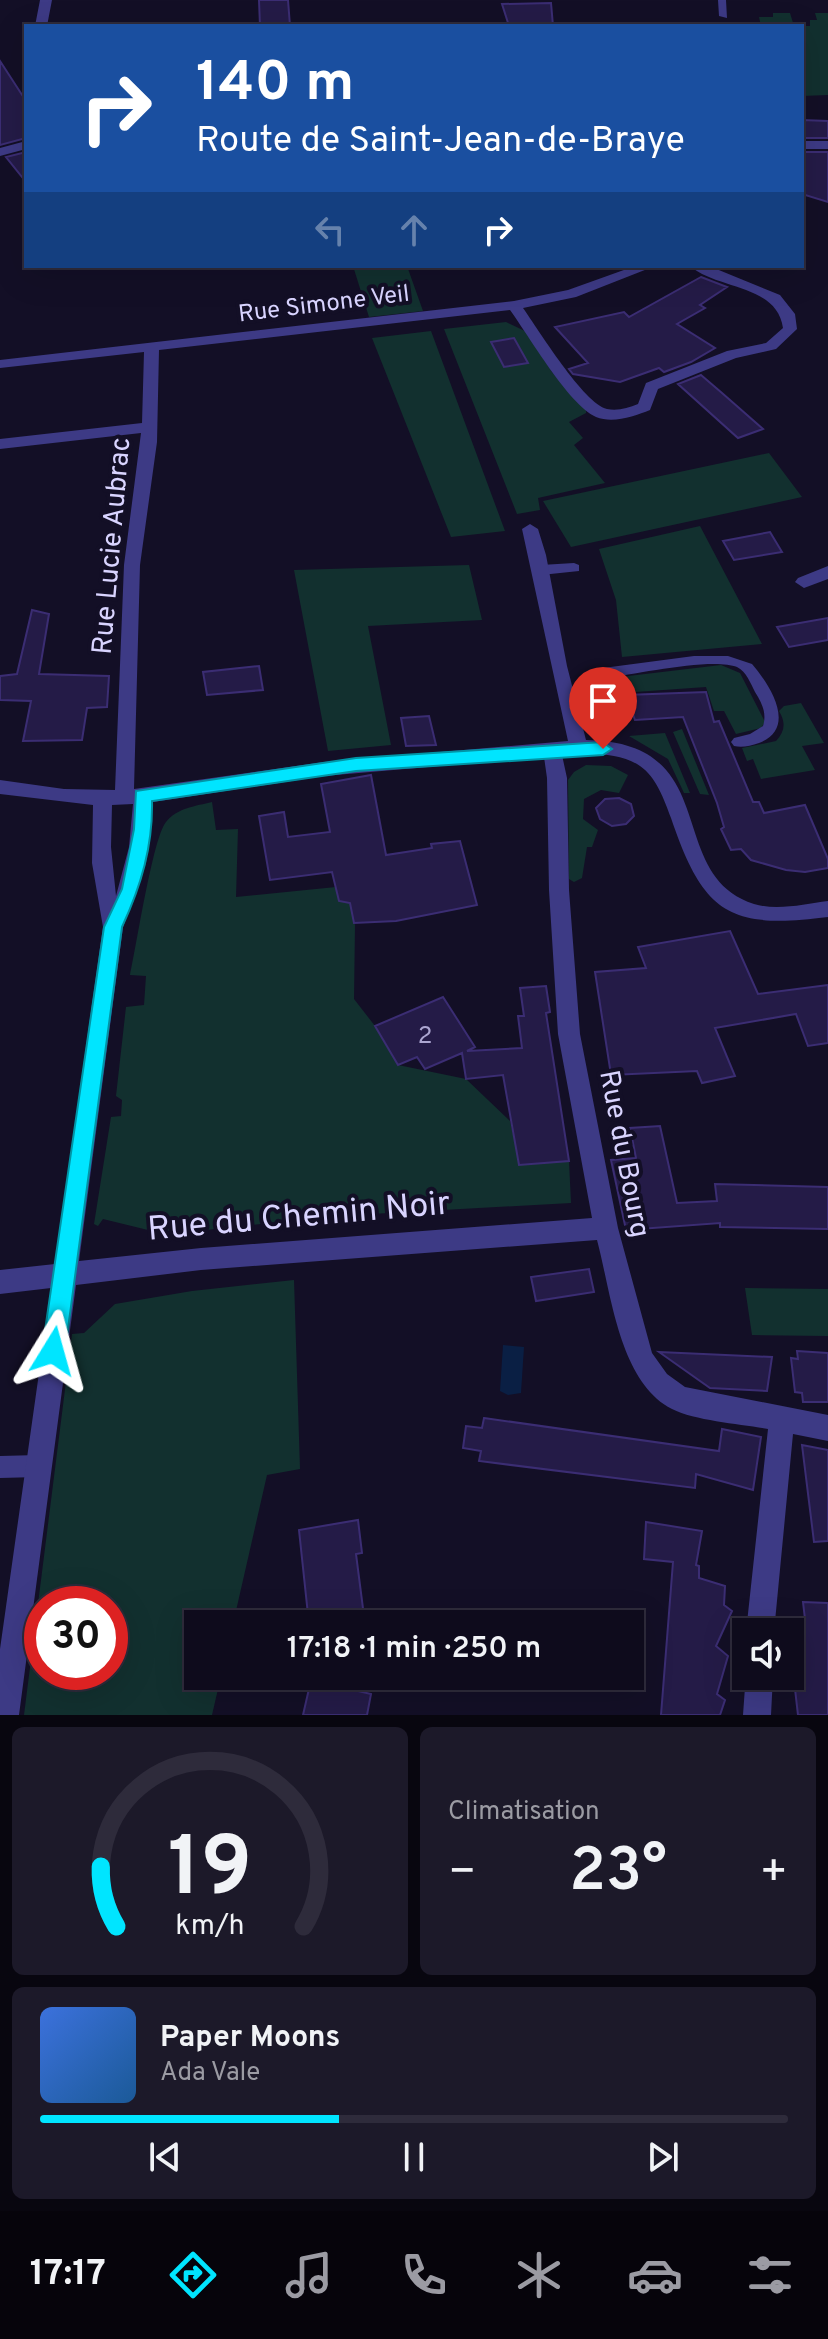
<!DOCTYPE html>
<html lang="fr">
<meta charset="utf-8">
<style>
body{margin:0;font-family:Overpass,sans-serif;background:#1c1929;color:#f1f3f6;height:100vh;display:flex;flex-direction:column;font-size:30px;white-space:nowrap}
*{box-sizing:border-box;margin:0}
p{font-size:26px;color:#9b9ba3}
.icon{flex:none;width:44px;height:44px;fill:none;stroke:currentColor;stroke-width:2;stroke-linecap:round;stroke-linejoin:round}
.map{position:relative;height:1715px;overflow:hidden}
.panel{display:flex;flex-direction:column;gap:12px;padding:12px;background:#08060f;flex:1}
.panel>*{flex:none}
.guide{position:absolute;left:24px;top:24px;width:780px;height:244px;border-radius:0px;box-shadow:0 8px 32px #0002,0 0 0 2px #2e2b3b;background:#1a4fa0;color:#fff;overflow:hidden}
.fabs{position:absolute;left:732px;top:1618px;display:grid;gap:16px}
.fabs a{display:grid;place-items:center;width:72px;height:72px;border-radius:0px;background:#0e0b1c;box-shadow:0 8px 32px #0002,0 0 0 2px #2e2b3b;font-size:40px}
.speed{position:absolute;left:24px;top:1586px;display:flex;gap:16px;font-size:40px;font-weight:700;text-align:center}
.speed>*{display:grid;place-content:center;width:104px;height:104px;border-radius:50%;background:#0e0b1c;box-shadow:0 8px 32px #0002,0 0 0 2px #2e2b3b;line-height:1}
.speed .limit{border:12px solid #d22;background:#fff;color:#111}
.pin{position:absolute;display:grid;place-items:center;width:68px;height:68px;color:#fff;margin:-82px -34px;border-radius:50% 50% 50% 0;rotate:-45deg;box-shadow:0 0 8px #0007}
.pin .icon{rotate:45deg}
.me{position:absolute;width:88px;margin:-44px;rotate:8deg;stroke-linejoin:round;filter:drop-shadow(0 0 6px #0008)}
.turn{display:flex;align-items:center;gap:28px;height:168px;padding:0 40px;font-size:36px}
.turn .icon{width:104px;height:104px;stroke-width:2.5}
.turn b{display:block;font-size:56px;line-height:68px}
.lanes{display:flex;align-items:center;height:76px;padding:0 40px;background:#0003;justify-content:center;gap:40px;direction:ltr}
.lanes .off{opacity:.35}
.big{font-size:60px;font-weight:600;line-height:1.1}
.panel .card{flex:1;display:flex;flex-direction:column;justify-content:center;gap:12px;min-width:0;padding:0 28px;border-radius:12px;background:#1c1929}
.panel .dial{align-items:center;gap:0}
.dial svg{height:208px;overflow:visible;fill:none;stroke:#2e2b3b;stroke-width:7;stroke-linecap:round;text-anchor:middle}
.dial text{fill:#f1f3f6;stroke:none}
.song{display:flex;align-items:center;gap:24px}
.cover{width:96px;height:96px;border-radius:12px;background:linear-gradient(135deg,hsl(220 70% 55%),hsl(210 70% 35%))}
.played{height:8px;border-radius:4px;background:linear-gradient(90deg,#00e5ff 40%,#2e2b3b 40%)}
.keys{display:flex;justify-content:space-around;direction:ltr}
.heat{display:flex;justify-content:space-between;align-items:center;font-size:44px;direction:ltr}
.panel .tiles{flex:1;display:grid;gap:12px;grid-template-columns:1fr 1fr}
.card:last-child{grid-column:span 2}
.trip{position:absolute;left:184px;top:1610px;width:460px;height:80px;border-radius:0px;background:#0e0b1c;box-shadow:0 8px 32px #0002,0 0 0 2px #2e2b3b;font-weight:600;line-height:80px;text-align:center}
.tabs{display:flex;height:128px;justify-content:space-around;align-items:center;background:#06040b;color:#9b9ba3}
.tabs .icon{width:56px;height:56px}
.tabs .current{color:#00e5ff}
.tabs b{font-size:36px;color:#f1f3f6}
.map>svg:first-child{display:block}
.green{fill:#12302f;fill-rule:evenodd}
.water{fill:#0a1f44}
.building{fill:#241b47;stroke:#3b2d73;stroke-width:2}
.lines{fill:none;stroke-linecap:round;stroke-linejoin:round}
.lane{fill:#3d3a85;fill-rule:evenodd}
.street{fill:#3d3a85;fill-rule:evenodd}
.route{fill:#00e5ff;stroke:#0095a6;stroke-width:2}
.labels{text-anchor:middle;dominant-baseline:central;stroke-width:8;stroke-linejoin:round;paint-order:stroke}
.far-street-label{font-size:24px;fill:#d9d4ff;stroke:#130f26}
.number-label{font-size:24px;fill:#aca6d1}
.street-label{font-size:28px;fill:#d9d4ff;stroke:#130f26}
.near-street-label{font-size:34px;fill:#d9d4ff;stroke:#130f26}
</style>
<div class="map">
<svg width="828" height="1715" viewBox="0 0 828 1715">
<rect width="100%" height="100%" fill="#130f26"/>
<path class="green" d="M773,13H790L794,26H810V20H817L815,13H828V95L802,96V26H761L759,17H773Z
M353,266H407L423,311L369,317Z
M506,322L527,332L552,372L586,410V413L569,422L583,438L574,445L605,483L538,498L540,510L517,514L444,329Z
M431,331L505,531L451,537L372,338Z
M769,453L802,497L571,547L543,501Z
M700,526L762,644L622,657L616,600L599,549Z
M469,565L482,620L368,626L391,745L328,751L294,570Z
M721,665L740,673L765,722L761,728L736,734L724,711H714L706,687L621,693L617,681L620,677Z
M801,703L824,743L802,746L815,770L761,779L753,759L747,761L742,748L776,741C785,731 786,723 779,711L784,706Z
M682,729L709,795L700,794L673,732Z
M665,733L690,793H684L668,759L629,736Z
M586,765L611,766L628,775L619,793L601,790L584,799L583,819L598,830L592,847H587L582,878L574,882L569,879L568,780L574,772Z
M212,802L216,830L238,829L236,897L336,887L339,901L350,903L355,925L354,999L375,1026L398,1065L466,1079L510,1121L520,1165L569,1161L571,1203L335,1216L188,1232L152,1231L103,1219L98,1226L94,1224L111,1117L121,1116L122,1100L116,1096L126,1007L144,1005L146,976L130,975C136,949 153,837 166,822C177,808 196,806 212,802Z
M294,1280L300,1469L267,1475L233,1624H198V1676H221L212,1715H24L72,1334L84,1333L115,1304L192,1291ZM42,1604H110V1672H42Z
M745,1288L828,1289V1336L752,1335Z"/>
<path class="water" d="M503,1345L524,1347L521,1393L508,1395L500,1391Z"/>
<path class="building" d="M259,0H288L290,26H260Z
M551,3L553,26H509L502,4Z
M0,61L26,101V138L0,145Z
M802,120L828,121V138H802Z
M26,152V182L6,157Z
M802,152H828V202L802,194Z
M701,277L727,287L700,305L705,308L677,324L715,348L691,362L664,372L659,368L620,382L573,374L569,369L588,363L555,327L624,312L629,317Z
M514,338L528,363L504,367L491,342Z
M701,375L722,393L763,429L738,438L678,384Z
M770,532L782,552L734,560L723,541Z
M32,610L49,614L39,674L109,676L107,707L87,708L82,740L23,741L31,701L0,700V676L17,674Z
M828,618V640L789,647L777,627Z
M259,666L263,690L207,695L203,672Z
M706,692L714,722L719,721L753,802H759L764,813L805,805L828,859V868L805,872L786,870L751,860L741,849L731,850L721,829L724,827L717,803L683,717L635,720L626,695Z
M429,716L436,745L406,746L401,718Z
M371,775L386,855L432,848L431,844L460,841L477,905L396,921L354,923L350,903L339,901L332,872L270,880L259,816L284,812L288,837L330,832L321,784Z
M619,798L631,804L634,816L626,824L612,826L600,819L596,808L605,799Z
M730,931L758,994L828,985V1043L808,1046L796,1014L715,1028L735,1076L702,1083L697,1071L611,1075L595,972L646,968L638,947Z
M546,986L550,1012L546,1013L569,1161L519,1165L503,1075L466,1079L462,1053L425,1069L417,1057L398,1065L375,1026L443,997L475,1047L467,1051L522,1048L518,1016H524L520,988Z
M660,1126L677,1203L717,1201L715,1184L828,1187V1229L720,1227V1223L626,1230L611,1160L636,1158L630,1128Z
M589,1269L594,1292L536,1301L531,1277Z
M797,1351L828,1353V1402H803L802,1393L795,1392L791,1358L798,1359Z
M659,1352L772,1357L767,1391L710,1388Z
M484,1418L719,1451L722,1429L761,1437L753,1490L696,1474L695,1488L479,1461L481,1451L463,1448L466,1426L482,1428Z
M802,1445L828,1450V1541L814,1542Z
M358,1520L362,1553L356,1554L365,1624H309L299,1530Z
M646,1522L702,1531L696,1565L699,1566V1578L725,1586L724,1605L732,1611L716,1646L728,1656L717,1694L725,1700L720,1715H661L673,1562L644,1559Z
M803,1602L828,1603V1715H798L788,1628H793L792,1619H805Z
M311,1680L371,1694L367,1715H303Z"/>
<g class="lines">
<path class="lane" d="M718,0H726L727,18L719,16Z
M574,563L579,565V571L541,575L534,570L541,565Z
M694,656H728L752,664C770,685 798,728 759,743C750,746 742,748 734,746L731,742L734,738L750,734L763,726C767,713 762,703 755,692C751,684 746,671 737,667C713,657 635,674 607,678C604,682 600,690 596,694C587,700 565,698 559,692L566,687L586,686L598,669L603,668Z
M38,1455L45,1459L49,1466L45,1473L38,1477L0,1478V1456Z"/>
<path class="street" d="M40,0H52L47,26H35Z
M26,141V149L0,156V148Z
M802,141H828V149H802Z
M635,266H655L576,297L523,308C538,329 584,404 607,409C618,411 628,408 638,404L646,383L727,351L766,343L783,328C777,284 718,290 690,266H709L780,295L795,314L797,329L776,349L736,358L658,389L650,410C635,416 613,424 596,417C568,404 529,336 510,310L159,350L157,442L140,565L134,789L324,762L568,741L522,529L530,524L538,529L546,555L567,666L586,740C726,742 662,874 754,904C777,911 805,904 828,901V917C728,930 703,912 671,818C664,799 656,777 640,766C618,751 586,754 562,755L567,778L569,890L580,1034L618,1228L652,1353L667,1374L685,1387L828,1415V1441L793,1434L774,1632H746L768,1429C741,1424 696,1421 672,1409C619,1382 611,1292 597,1240L201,1270L76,1285L19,1715H0V1649L51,1288L0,1294V1270L55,1264L103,927L92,863L93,805L0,794V780L64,789L115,790L124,565L141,433L0,449V439L142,423L144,352L0,368V360L514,301L568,290ZM544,757L547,778L549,890L558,1034L592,1218L201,1248L79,1261L123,927L146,863L153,802L324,776ZM133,804L129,847L116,896L111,847L112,805Z
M828,566V579L804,588L795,582L798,578Z
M746,1673V1676H773L771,1715H743Z"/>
</g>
<path class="route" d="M603,742L612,749L603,755L356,771L152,801C153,846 141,886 122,927L65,1351L61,1359L53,1362L45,1359L42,1351L104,927L122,889L134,829L136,791L356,758Z"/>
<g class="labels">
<g class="far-street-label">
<text transform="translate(324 305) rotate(-7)">Rue Simone Veil</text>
</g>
<g class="number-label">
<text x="425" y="1037">2</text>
</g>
<g class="street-label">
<text transform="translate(113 546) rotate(-85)">Rue Lucie Aubrac</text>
<text transform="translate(623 1154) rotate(79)">Rue du Bourg</text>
</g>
<g class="near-street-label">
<text transform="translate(299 1218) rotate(-5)">Rue du Chemin Noir</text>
</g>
</g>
</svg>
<div class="fabs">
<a><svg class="icon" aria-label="sound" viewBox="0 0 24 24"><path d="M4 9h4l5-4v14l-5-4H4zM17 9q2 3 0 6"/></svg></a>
</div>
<div class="speed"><div class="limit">30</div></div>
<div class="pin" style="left:603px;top:749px;background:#d93025"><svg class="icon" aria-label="arrive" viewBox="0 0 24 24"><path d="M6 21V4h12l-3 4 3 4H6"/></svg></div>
<svg class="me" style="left:53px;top:1351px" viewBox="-20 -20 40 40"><path d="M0-17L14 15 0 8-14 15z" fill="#00e5ff" stroke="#fff" stroke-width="4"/></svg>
<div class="trip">17:18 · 1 min · 250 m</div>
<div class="guide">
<div class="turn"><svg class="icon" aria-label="right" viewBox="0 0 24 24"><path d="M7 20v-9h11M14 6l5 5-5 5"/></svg><div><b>140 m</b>Route de Saint-Jean-de-Braye</div></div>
<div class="lanes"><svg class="icon off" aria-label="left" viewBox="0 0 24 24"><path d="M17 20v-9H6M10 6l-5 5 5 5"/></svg><svg class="icon off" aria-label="ahead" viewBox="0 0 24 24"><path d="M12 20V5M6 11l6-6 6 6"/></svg><svg class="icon" aria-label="right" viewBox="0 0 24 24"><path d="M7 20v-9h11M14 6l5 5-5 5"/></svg></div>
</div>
</div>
<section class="panel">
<div class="tiles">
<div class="card dial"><svg viewBox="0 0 100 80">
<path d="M14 69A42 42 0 1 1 86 69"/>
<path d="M14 69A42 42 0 0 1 8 46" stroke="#00e5ff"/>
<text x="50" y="56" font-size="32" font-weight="700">19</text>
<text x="50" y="72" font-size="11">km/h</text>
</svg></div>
<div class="card"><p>Climatisation</p>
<div class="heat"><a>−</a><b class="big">23°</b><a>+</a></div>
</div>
<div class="card">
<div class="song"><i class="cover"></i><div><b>Paper Moons</b><p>Ada Vale</p></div></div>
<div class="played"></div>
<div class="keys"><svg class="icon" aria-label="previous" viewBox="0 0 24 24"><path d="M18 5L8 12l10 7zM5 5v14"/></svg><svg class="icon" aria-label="pause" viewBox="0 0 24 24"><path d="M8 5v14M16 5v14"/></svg><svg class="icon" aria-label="next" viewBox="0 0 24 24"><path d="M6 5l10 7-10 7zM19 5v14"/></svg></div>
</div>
</div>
</section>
<nav class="tabs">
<b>17:17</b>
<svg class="icon current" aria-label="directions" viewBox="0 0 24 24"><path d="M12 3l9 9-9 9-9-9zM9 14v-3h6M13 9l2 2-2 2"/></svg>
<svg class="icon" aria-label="music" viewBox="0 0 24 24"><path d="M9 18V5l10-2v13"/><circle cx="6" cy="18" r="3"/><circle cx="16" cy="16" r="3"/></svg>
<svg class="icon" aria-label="phone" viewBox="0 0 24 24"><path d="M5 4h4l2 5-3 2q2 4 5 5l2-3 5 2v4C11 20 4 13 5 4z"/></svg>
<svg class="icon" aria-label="climate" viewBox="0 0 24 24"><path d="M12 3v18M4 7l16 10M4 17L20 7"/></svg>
<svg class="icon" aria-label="car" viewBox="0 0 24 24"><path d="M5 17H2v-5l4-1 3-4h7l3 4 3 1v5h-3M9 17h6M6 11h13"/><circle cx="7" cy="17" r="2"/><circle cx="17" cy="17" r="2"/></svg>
<svg class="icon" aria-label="filters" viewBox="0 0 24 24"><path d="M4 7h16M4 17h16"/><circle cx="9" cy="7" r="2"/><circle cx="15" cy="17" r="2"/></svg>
</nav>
